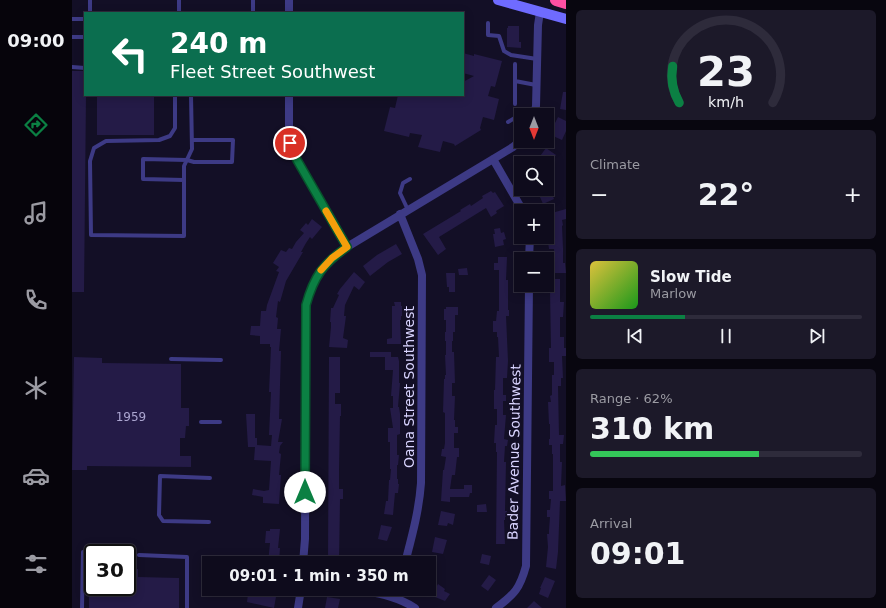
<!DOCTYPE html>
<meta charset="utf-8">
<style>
body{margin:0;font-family:"DejaVu Sans",sans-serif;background:#1c1929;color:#f1f3f6;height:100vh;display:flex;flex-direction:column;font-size:15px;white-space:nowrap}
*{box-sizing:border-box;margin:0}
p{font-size:13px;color:#9b9ba3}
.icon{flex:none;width:22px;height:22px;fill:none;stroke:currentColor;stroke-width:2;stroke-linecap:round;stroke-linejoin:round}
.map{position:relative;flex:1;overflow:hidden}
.drawer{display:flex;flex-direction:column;gap:10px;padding:10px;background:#08060f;width:320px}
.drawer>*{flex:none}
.hud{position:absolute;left:12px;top:12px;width:380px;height:84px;border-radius:0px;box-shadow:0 2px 10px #0003,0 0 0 1px #2e2b3b;background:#0b6e4f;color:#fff;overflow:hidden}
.needle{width:26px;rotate:180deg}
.buttons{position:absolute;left:442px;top:108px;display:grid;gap:8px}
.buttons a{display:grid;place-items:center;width:40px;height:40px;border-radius:0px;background:#0e0b1c;box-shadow:0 2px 10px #0003,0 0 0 1px #2e2b3b;font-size:20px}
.speed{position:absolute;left:12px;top:544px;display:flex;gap:8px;font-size:20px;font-weight:700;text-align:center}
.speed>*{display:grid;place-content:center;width:52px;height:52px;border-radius:50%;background:#0e0b1c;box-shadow:0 2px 10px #0003,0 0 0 1px #2e2b3b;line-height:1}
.speed .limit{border:2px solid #111;border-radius:6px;background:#fff;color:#111}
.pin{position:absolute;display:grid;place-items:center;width:34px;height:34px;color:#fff;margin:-17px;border:2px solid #fff;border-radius:50%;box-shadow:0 1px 4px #0007}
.me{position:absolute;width:44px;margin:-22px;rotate:0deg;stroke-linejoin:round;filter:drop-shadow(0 0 3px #0008)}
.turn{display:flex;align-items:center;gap:14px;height:84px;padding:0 20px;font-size:18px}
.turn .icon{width:52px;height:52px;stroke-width:2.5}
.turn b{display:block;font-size:28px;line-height:34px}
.big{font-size:30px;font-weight:600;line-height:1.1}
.drawer .tile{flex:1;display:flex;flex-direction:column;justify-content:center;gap:6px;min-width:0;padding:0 14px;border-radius:6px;background:#1c1929}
.drawer .dial{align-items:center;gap:0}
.dial svg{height:104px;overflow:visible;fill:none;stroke:#2e2b3b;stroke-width:7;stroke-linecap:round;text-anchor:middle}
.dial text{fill:#f1f3f6;stroke:none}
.song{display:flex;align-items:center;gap:12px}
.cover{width:48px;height:48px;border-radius:6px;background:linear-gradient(135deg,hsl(50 70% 55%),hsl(120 70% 35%))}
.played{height:4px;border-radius:2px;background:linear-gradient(90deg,#0b8043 35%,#2e2b3b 35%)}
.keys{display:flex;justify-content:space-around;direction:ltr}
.heat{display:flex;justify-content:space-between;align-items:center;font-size:22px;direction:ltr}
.charge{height:6px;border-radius:3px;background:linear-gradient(90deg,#34c759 62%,#2e2b3b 0)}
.trip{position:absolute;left:130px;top:556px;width:234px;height:40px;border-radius:0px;background:#0e0b1c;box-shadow:0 2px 10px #0003,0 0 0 1px #2e2b3b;font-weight:600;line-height:40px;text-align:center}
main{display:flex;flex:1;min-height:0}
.tab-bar{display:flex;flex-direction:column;width:72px;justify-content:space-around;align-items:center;background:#06040b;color:#9b9ba3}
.tab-bar .icon{width:28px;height:28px}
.tab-bar .active{color:#0b8043}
.tab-bar b{font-size:18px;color:#f1f3f6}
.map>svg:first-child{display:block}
.building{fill:#241b47}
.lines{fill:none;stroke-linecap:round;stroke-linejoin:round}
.lane{stroke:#3d3a85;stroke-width:4}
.street{stroke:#3d3a85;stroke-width:8}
.secondary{stroke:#6f6bff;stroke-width:10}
.highway{stroke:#ff4fa3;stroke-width:12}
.route-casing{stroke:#07532c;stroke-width:10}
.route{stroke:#0b8043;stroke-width:7}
.slow{stroke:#f59e0b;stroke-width:7}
.labels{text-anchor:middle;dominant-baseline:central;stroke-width:4;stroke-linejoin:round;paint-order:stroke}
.number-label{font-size:12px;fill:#aca6d1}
.street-label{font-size:14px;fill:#d9d4ff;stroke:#130f26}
</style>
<main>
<nav class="tab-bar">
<b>09:00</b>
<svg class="icon active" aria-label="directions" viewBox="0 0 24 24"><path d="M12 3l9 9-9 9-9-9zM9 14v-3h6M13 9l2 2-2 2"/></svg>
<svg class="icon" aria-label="music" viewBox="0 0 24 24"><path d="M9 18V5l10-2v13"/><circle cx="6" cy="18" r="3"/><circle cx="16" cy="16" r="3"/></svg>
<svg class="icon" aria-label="phone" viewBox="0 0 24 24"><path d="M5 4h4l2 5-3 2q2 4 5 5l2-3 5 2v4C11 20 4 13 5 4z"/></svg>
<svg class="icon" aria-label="climate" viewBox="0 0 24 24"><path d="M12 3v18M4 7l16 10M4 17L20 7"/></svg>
<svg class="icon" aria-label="car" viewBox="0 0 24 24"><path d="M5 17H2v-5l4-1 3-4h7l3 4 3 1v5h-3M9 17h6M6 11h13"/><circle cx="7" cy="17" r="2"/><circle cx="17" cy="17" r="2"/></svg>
<svg class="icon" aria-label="filters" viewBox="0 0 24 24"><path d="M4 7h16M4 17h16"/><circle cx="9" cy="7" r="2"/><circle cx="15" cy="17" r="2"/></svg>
</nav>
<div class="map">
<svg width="494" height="608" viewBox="0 0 494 608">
<rect width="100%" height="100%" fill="#130f26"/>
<path class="building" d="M436,26H447V42H449V48L435,47V28H436Z
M391,53L402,56V54L430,61L423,87L419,86L416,96L427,99L422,120L411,117L408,128L409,130L383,146L382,144L371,141L368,152L346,147L350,135L338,133L337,137L312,131L318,107L323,108L326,95H391V82L402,76L391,73Z
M0,71H13V95H14L12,292H0Z
M491,92H494V110L488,109Z
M25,95H82V135H25Z
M486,117L494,121V131L490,140L481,136L483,133L481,132L483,128L481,127Z
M474,148L484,155L478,163H463Z
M477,187L482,199L471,204L468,197L471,196L468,191L475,189Z
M419,191L421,193L423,192L432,206L424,211L425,213L419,217L414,208L367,237L374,249L366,255L351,234L389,211L388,210L398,204L399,206L411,198L410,196Z
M494,209V219L490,220L491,225L490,226L491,248V263H493L494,273H483L482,249H477L476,242H480L479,236H481L476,214Z
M240,219L250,227L240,239L238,237L234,243L229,252H231L214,281L208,302L206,301L204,317L206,318L205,329H209L207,351H209L207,419H210L206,442H211L208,446L207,453L209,454L207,475H209L207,504L191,503V497L180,495L181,489L192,491L197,490L199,461L182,460L183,447H176L174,414H183V438H185V445L199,446L200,435H197L199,392H197L199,347H198V344H188V336L178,335L179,326H188L189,311H194L195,305L207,272L204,271L207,267L201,263L209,250L214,252L217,248L220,249L224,242L232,233L228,230L234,223L236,225Z
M428,228L429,233L432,232L434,239L431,240L432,245L423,247L421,234H423L422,229Z
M324,244L330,254L316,262L298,276L291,266L305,255Z
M426,257H435L434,280H436V310H437V316H434L436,361L435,378H431V395H434V401H431V415H434L432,439L436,440L435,446H433L432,462H434L433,511H435V517H433V520H432L433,544H424L425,452H424V443H422L423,425H425V409H422V390H423L424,357H427L426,337H425V332H421V321H424L425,311H427V270H422V263H426Z
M395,268L396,275H387L386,269Z
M282,272L293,282L287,290L282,286L273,305L272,316H274L271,338L276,340L275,348L257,347L259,327V322H258L259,308H261L267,295L265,294L268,289Z
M374,273H383V292H377V287H375Z
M480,279H488V302H492L491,317H488V337H492V348H494V356H490L491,378H489V386H486L487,435H492L491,444H488V462H490L489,486L493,485L494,501H488L486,552L484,569L474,567L476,547L475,534H477V530L478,517H475V510H478L479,499H477V491H481V454H480V445H477V439H478V424H477L476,402H479L478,396L480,395V375H482V362H477V348H479L478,291H476V285H480Z
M322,302H329V306H330V316H329V320H328L329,344H315V339L320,338V306H323Z
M374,307H386V315H383V332H381V341H380V352H382L383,383H380V396H383L382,420H383V427H386V433H382V448H387V457H385L383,475H380L378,489H392V485H400V493H398L397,497H378V502L369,501L371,470H372L374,457L369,456L370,449H372L373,443V413L371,412L372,379H373V375H374L373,355H374V341H373V332H374V320H372V309H374Z
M298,352H319V357H326L327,361V383H328L326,407H327L328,414V434L325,435V455H327L326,465H325V479H326V484H327L326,493H323L321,515L312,514L314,501H316L317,480H318L319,469H318V442H316V428H321L318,408H321V396H319L321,370H313V357H298Z
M2,357L30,358V363L109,364V408H117V426H114L113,438H108V456H119V467L15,466V470H0Z
M257,357H268V393H263V404H269V416H268L267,470V489H271V499H268L267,563H256Z
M414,504L415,512H405V505Z
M369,511L383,514L381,525L376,523L375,526L366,525Z
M309,525L320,527L315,541L306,539Z
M198,529H208L206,548H208L207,563H196L198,543H193L194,531H198Z
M363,537L375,540L371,554L360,552Z
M410,554L419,556L417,565L408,563Z
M55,568L66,569V577L107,578V608H17V587H55Z
M417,575L424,580L416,591L409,586Z
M473,577L483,581L476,598L467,594L469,588H468Z
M366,584L373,589L372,591L378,594L373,601L363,597L365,595L361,593Z
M190,589L205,591L202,608L175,602L176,594L189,597Z
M255,597L268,599L266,608H253Z
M462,601L470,608H455Z"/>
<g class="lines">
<path class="lane" d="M18,0V13
M181,0V13
M107,13V0
M0,19H13
M416,23V35L427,36L432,51L439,55L465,59
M0,37H13
M443,64V81
M0,67L13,68
M103,95V128L98,136L87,140L34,141L22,148L18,161L19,235L112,236V166L120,149L119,95
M443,104V81L464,85
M436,122L454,111L463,108
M112,180L71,179V159L115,160L122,162H160L161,140H120
M336,210L328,193L331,183L338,179
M99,359L149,360
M129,422H148
M137,522L91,521L87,515L88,476L138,478
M67,555L115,557V608
M10,608L11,552"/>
<path class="street" d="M217,13V0
M217,95V130L218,143L225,160L275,247
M462,115L464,106L466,25L468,12
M421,159L451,211
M328,214L346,259L350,275L349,483C347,511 340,536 333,563
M457,259L458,237
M231,563L233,539L234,305C242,276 251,264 275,247L441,147L449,140
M281,589C302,592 325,596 343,608
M324,598L326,589
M226,608L229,589
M424,608C443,594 448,588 454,566L457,285"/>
<path class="secondary" d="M426,0L494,19"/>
<path class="highway" d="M484,0L494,3"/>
</g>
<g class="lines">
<defs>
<path id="route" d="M218,143L225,160L275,247C251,264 242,276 234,305L233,492"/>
</defs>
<use href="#route" class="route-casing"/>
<use href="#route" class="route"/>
<path class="slow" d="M249,270L260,258L275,247L254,211"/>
</g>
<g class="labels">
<g class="number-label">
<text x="59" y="417">1959</text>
</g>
<g class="street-label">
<text transform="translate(337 387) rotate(-90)">Oana Street Southwest</text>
<text transform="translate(442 452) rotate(-89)">Bader Avenue Southwest</text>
</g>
</g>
</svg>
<div class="buttons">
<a><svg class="needle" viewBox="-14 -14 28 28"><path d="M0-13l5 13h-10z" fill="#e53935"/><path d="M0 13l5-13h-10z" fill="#9b9ba3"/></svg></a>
<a><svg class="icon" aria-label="search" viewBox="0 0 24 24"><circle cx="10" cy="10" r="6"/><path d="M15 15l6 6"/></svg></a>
<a>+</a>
<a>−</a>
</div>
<div class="speed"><div class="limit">30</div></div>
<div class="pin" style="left:218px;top:143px;background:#d93025"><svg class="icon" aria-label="arrive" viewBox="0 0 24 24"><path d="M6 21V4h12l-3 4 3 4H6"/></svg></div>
<svg class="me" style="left:233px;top:492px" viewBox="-20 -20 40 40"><circle r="19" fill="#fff"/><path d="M0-13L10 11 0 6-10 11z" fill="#0b8043"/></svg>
<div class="trip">09:01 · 1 min · 350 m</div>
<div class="hud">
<div class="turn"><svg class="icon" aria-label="left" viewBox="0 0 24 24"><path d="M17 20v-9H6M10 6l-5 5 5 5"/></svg><div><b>240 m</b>Fleet Street Southwest</div></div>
</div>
</div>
<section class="drawer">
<div class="tile dial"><svg viewBox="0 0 100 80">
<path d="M14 69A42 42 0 1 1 86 69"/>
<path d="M14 69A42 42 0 0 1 9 41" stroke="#0b8043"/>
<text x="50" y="56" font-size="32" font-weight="700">23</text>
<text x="50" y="72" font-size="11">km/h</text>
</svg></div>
<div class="tile"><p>Climate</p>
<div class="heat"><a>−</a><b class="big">22°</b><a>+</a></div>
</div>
<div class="tile">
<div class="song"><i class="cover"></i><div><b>Slow Tide</b><p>Marlow</p></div></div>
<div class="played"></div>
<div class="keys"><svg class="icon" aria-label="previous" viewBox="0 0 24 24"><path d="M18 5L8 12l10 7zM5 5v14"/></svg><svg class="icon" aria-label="pause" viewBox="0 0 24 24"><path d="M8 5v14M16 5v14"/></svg><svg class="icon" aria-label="next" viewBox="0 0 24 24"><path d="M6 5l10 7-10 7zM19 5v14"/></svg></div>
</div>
<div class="tile"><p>Range · 62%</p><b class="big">310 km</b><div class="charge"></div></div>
<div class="tile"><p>Arrival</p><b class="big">09:01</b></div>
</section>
</main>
